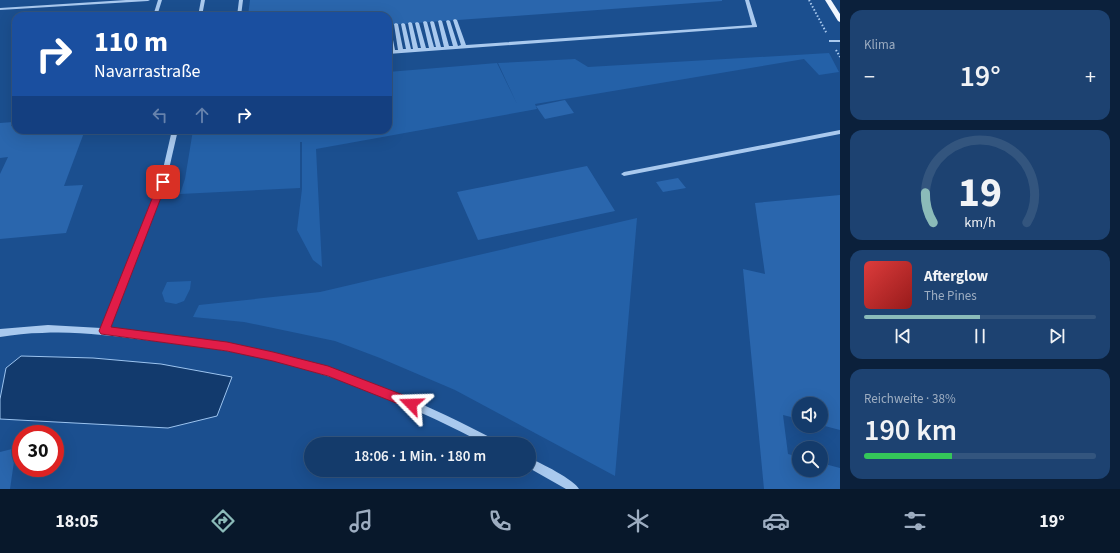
<!DOCTYPE html>
<html lang="de">
<meta charset="utf-8">
<style>
body{margin:0;font-family:"Source Sans 3",sans-serif;background:#1d4271;color:#f1f3f6;height:100vh;display:flex;flex-direction:column;font-size:15px;white-space:nowrap}
*{box-sizing:border-box;margin:0}
p{font-size:13px;color:#9dadc1}
.icon{flex:none;width:22px;height:22px;fill:none;stroke:currentColor;stroke-width:2;stroke-linecap:round;stroke-linejoin:round}
.map{position:relative;flex:1;overflow:hidden}
.drawer{display:flex;flex-direction:column;gap:10px;padding:10px;background:#0b203b;width:280px}
.drawer>*{flex:none}
.banner{position:absolute;left:12px;top:12px;width:380px;height:122px;border-radius:12px;box-shadow:0 4px 16px #0002,0 0 0 1px #33557e;background:#1a4fa0;color:#fff;overflow:hidden}
.fabs{position:absolute;left:792px;top:397px;display:grid;gap:8px}
.fabs a{display:grid;place-items:center;width:36px;height:36px;border-radius:50%;background:#143b6b;box-shadow:0 4px 16px #0002,0 0 0 1px #33557e;font-size:20px}
.speed{position:absolute;left:12px;top:425px;display:flex;gap:8px;font-size:20px;font-weight:700;text-align:center}
.speed>*{display:grid;place-content:center;width:52px;height:52px;border-radius:50%;background:#143b6b;box-shadow:0 4px 16px #0002,0 0 0 1px #33557e;line-height:1}
.speed .limit{border:6px solid #d22;background:#fff;color:#111}
.pin{position:absolute;display:grid;place-items:center;width:34px;height:34px;color:#fff;margin:-17px;border-radius:8px;box-shadow:0 2px 6px #0006}
.me{position:absolute;width:44px;margin:-22px;rotate:292deg;stroke-linejoin:round;filter:drop-shadow(0 0 3px #0008)}
.turn{display:flex;align-items:center;gap:14px;height:84px;padding:0 16px;font-size:18px}
.turn .icon{width:52px;height:52px;stroke-width:2.5}
.turn b{display:block;font-size:28px;line-height:34px}
.lanes{display:flex;align-items:center;height:38px;padding:0 16px;background:#0003;justify-content:center;gap:20px;direction:ltr}
.lanes .off{opacity:.35}
.big{font-size:30px;font-weight:600;line-height:1.1}
.drawer .widget{flex:1;display:flex;flex-direction:column;justify-content:center;gap:6px;min-width:0;padding:0 14px;border-radius:12px;background:#1d4271}
.drawer .dial{align-items:center;gap:0}
.dial svg{height:104px;overflow:visible;fill:none;stroke:#33557e;stroke-width:7;stroke-linecap:round;text-anchor:middle}
.dial text{fill:#f1f3f6;stroke:none}
.song{display:flex;align-items:center;gap:12px}
.cover{width:48px;height:48px;border-radius:6px;background:linear-gradient(135deg,hsl(0 70% 55%),hsl(0 70% 35%))}
.played{height:4px;border-radius:2px;background:linear-gradient(90deg,#8bbbb9 50%,#33557e 50%)}
.keys{display:flex;justify-content:space-around;direction:ltr}
.heat{display:flex;justify-content:space-between;align-items:center;font-size:22px;direction:ltr}
.charge{height:6px;border-radius:3px;background:linear-gradient(90deg,#34c759 38%,#33557e 0)}
.trip{position:absolute;left:304px;top:437px;width:232px;height:40px;border-radius:20px;background:#143b6b;box-shadow:0 4px 16px #0002,0 0 0 1px #33557e;font-weight:600;line-height:40px;text-align:center}
.tabs{display:flex;height:64px;justify-content:space-around;align-items:center;background:#08182b;color:#9dadc1}
.tabs .icon{width:28px;height:28px}
.tabs .active{color:#8bbbb9}
.tabs b{font-size:18px;color:#f1f3f6}
main{display:flex;flex:1;min-height:0}
.map>svg:first-child{display:block}
.green{fill:#2461a8}
.water{fill:#123a6d;stroke:#9cc4f0}
.building{fill:#2a66ad}
.lines{fill:none;stroke-linecap:round;stroke-linejoin:round}
.path{stroke:#a9c9ee;stroke-width:2;stroke-dasharray:1.5 2;stroke-linecap:butt}
.minor{fill:#a9c9ee;fill-rule:evenodd}
.major{fill:#f0f6ff;fill-rule:evenodd}
.route{fill:#e11d48;stroke:#92132f}
</style>
<main>
<div class="map">
<svg width="840" height="489" viewBox="0 0 840 489">
<rect width="100%" height="100%" fill="#1b4f8f"/>
<path class="green" d="M829,53L839,72L819,75L804,59L535,104L537,109L316,149L322,267L313,260L297,230L302,189V142H300V188L180,194L185,179L193,130H388V72L497,63L517,104L498,63L575,59L588,67Z
M637,218L615,476L455,390L380,358L335,341L244,322L193,317L199,305L320,292Z
M191,281L190,289L184,301L176,304L165,302L162,293L167,282Z"/>
<path class="water" d="M21,356L93,358L161,364L232,377L217,416L168,428L0,419V399L6,368Z"/>
<path class="building" d="M250,0H722V1L388,25V16H248Z
M565,100L574,113L545,119L536,106Z
M13,122L11,126H16V130H85L64,186L83,185L66,233L0,239V174L8,157L0,158V123Z
M587,166L615,211L478,240L457,192Z
M678,178L686,188L663,192L656,182Z
M840,195V430L821,425V404H799V419L783,415L788,454L799,457V470H821V463L840,468V489H764L743,269L765,274L755,203Z
M16,448L10,489H0V452Z"/>
<g class="lines">
<path class="path" d="M809,0L827,34
M836,50L840,57"/>
<path class="minor" d="M126,0H150L148,1L0,10V8Z
M158,0H162L157,16H153Z
M201,0H205L202,16H198Z
M239,0H243L241,16H237Z
M745,0H749L757,26V27L388,54V50H390L388,38V24L390,25L395,50H398L394,24L396,23L398,24L403,49H406L401,24L403,23L405,24L411,49H413L408,23L410,22L412,23L418,48H421L415,23L417,22L419,23L426,48H429L423,22L425,21L427,22L434,47H436L430,22L432,21L434,22L441,47H444L438,21L440,20L442,21L449,46H453L446,21L448,20L450,21L458,46L461,45L453,20L455,19L457,20L466,45L752,25Z
M829,40H840V42H829Z
M172,130H178L166,182L109,328C167,335 226,341 283,355C358,374 429,405 497,441L499,444H485C420,410 353,381 283,363C237,351 191,345 145,340C111,336 77,331 42,333C28,333 14,335 0,337V329L48,325L101,328L160,182Z
M840,130V134L624,176L621,174L624,172Z
M529,458C539,462 575,480 579,489H566L529,468Z"/>
<path class="major" d="M825,0H831L840,14V22L838,21Z"/>
</g>
<path class="route" d="M160,179H166L167,182L111,327L227,342L273,352L328,366L411,398L415,400L417,404L415,408L411,409L328,376L273,361L227,351L101,334L99,331Z"/>
</svg>
<div class="fabs">
<a><svg class="icon" aria-label="sound" viewBox="0 0 24 24"><path d="M4 9h4l5-4v14l-5-4H4zM17 9q2 3 0 6"/></svg></a>
<a><svg class="icon" aria-label="search" viewBox="0 0 24 24"><circle cx="10" cy="10" r="6"/><path d="M15 15l6 6"/></svg></a>
</div>
<div class="speed"><div class="limit">30</div></div>
<div class="pin" style="left:163px;top:182px;background:#d93025"><svg class="icon" aria-label="arrive" viewBox="0 0 24 24"><path d="M6 21V4h12l-3 4 3 4H6"/></svg></div>
<svg class="me" style="left:411px;top:404px" viewBox="-20 -20 40 40"><path d="M0-17L14 15 0 8-14 15z" fill="#e11d48" stroke="#fff" stroke-width="4"/></svg>
<div class="trip">18:06 · 1 Min. · 180 m</div>
<div class="banner">
<div class="turn"><svg class="icon" aria-label="right" viewBox="0 0 24 24"><path d="M7 20v-9h11M14 6l5 5-5 5"/></svg><div><b>110 m</b>Navarrastraße</div></div>
<div class="lanes"><svg class="icon off" aria-label="left" viewBox="0 0 24 24"><path d="M17 20v-9H6M10 6l-5 5 5 5"/></svg><svg class="icon off" aria-label="ahead" viewBox="0 0 24 24"><path d="M12 20V5M6 11l6-6 6 6"/></svg><svg class="icon" aria-label="right" viewBox="0 0 24 24"><path d="M7 20v-9h11M14 6l5 5-5 5"/></svg></div>
</div>
</div>
<section class="drawer">
<div class="widget"><p>Klima</p>
<div class="heat"><a>−</a><b class="big">19°</b><a>+</a></div>
</div>
<div class="widget dial"><svg viewBox="0 0 100 80">
<path d="M14 69A42 42 0 1 1 86 69"/>
<path d="M14 69A42 42 0 0 1 8 46" stroke="#8bbbb9"/>
<text x="50" y="56" font-size="32" font-weight="700">19</text>
<text x="50" y="72" font-size="11">km/h</text>
</svg></div>
<div class="widget">
<div class="song"><i class="cover"></i><div><b>Afterglow</b><p>The Pines</p></div></div>
<div class="played"></div>
<div class="keys"><svg class="icon" aria-label="previous" viewBox="0 0 24 24"><path d="M18 5L8 12l10 7zM5 5v14"/></svg><svg class="icon" aria-label="pause" viewBox="0 0 24 24"><path d="M8 5v14M16 5v14"/></svg><svg class="icon" aria-label="next" viewBox="0 0 24 24"><path d="M6 5l10 7-10 7zM19 5v14"/></svg></div>
</div>
<div class="widget"><p>Reichweite · 38%</p><b class="big">190 km</b><div class="charge"></div></div>
</section>
</main>
<nav class="tabs">
<b>18:05</b>
<svg class="icon active" aria-label="directions" viewBox="0 0 24 24"><path d="M12 3l9 9-9 9-9-9zM9 14v-3h6M13 9l2 2-2 2"/></svg>
<svg class="icon" aria-label="music" viewBox="0 0 24 24"><path d="M9 18V5l10-2v13"/><circle cx="6" cy="18" r="3"/><circle cx="16" cy="16" r="3"/></svg>
<svg class="icon" aria-label="phone" viewBox="0 0 24 24"><path d="M5 4h4l2 5-3 2q2 4 5 5l2-3 5 2v4C11 20 4 13 5 4z"/></svg>
<svg class="icon" aria-label="climate" viewBox="0 0 24 24"><path d="M12 3v18M4 7l16 10M4 17L20 7"/></svg>
<svg class="icon" aria-label="car" viewBox="0 0 24 24"><path d="M5 17H2v-5l4-1 3-4h7l3 4 3 1v5h-3M9 17h6M6 11h13"/><circle cx="7" cy="17" r="2"/><circle cx="17" cy="17" r="2"/></svg>
<svg class="icon" aria-label="filters" viewBox="0 0 24 24"><path d="M4 7h16M4 17h16"/><circle cx="9" cy="7" r="2"/><circle cx="15" cy="17" r="2"/></svg>
<b>19°</b>
</nav>
